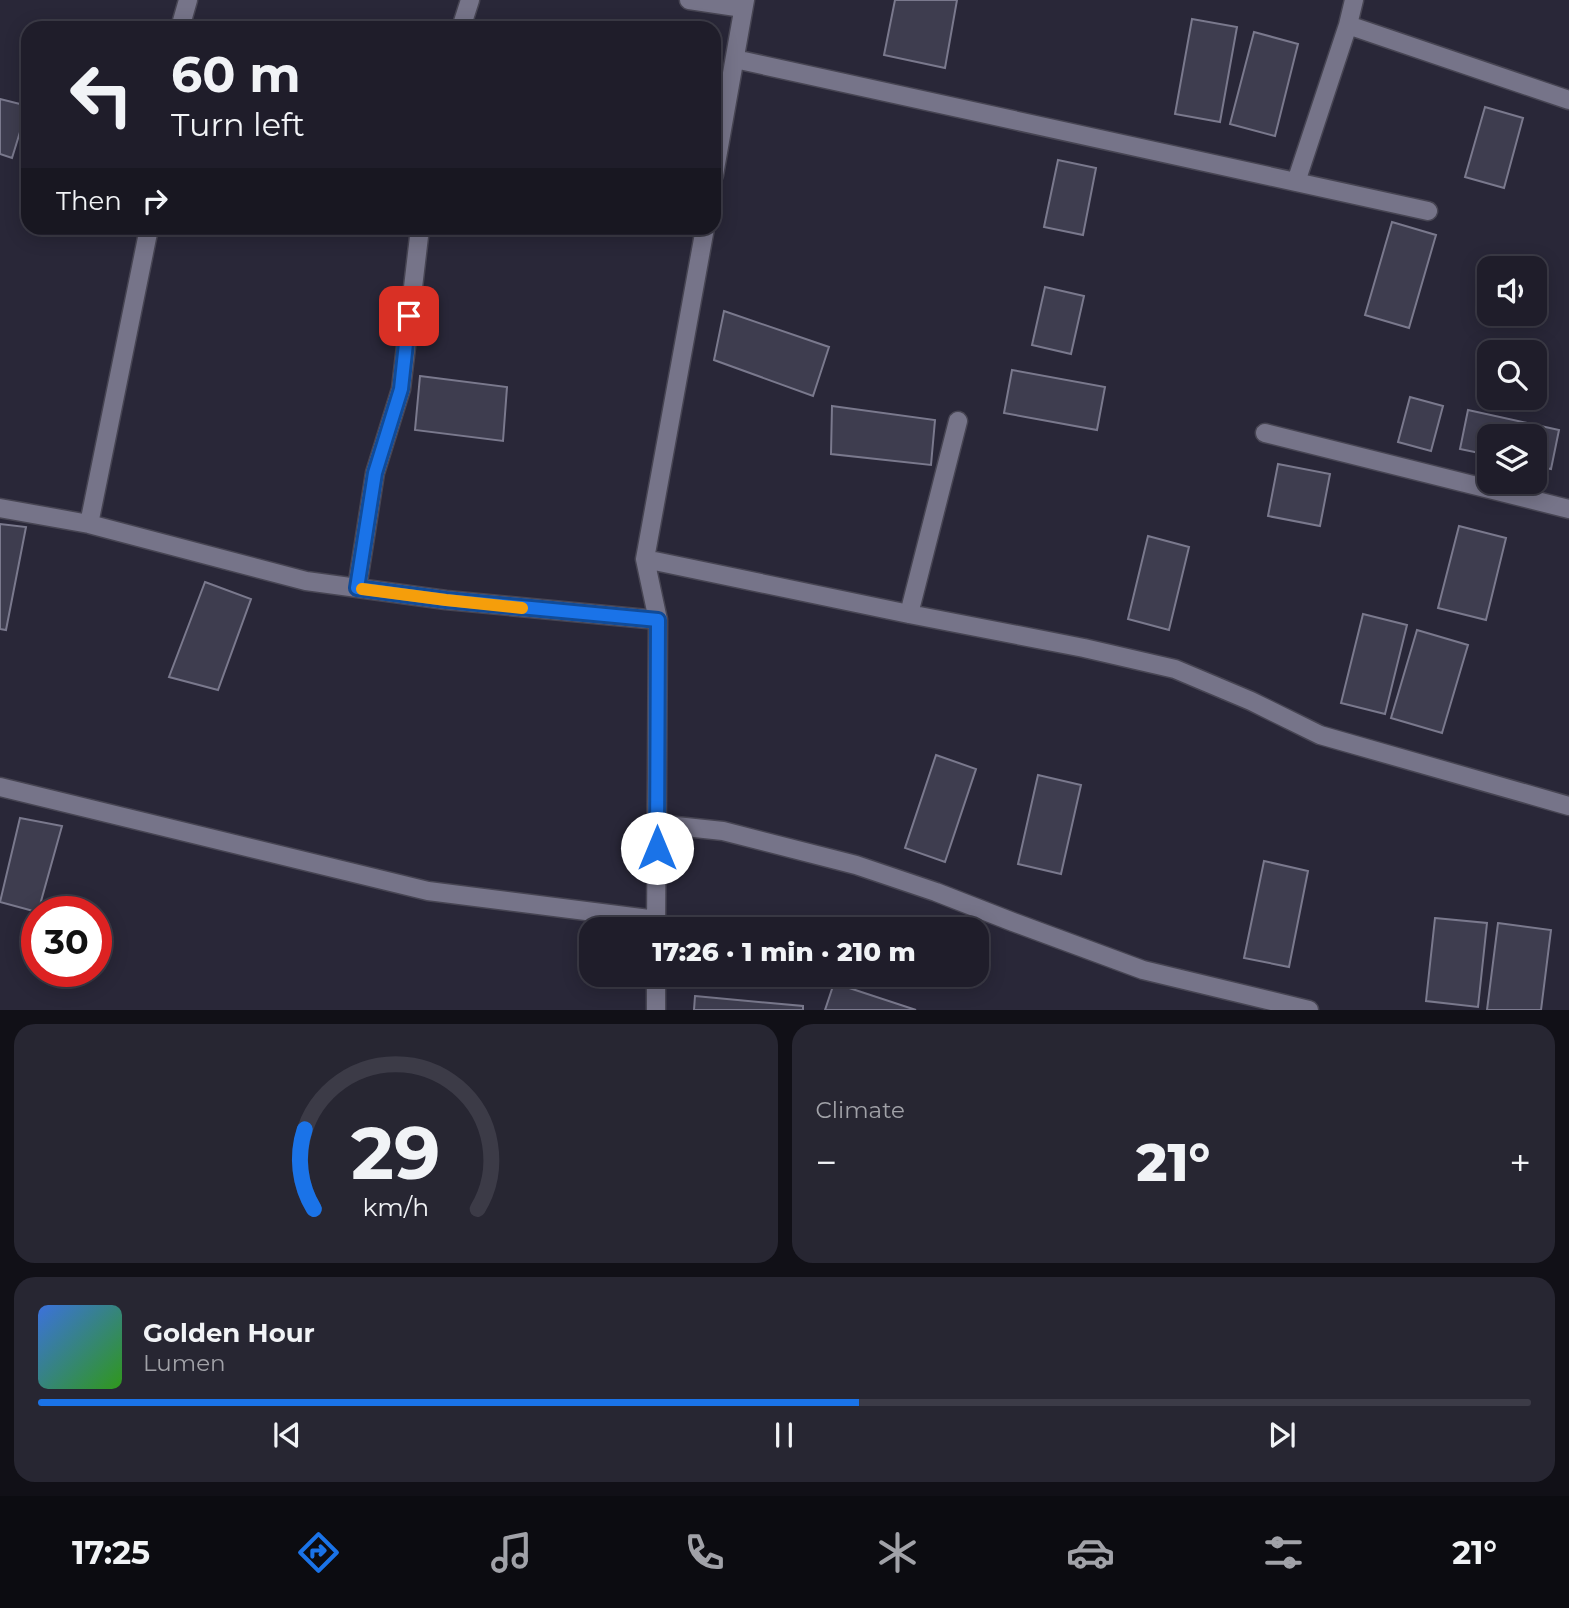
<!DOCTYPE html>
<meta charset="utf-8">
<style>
body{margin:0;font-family:Montserrat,sans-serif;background:#272632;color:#f1f3f6;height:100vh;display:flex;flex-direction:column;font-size:26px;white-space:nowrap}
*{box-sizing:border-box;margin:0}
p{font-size:23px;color:#a1a2a8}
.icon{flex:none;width:38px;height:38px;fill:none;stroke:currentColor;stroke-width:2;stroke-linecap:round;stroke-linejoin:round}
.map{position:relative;height:1010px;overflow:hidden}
.panel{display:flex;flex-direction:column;gap:14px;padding:14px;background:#111017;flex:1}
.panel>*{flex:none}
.hud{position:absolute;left:21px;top:21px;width:700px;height:214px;border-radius:21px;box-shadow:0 4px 18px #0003,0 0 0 2px #3c3b47;background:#1f1d2a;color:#f1f3f6;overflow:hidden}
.buttons{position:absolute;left:1477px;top:256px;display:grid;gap:14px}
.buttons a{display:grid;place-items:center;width:70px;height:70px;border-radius:14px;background:#1f1d2a;box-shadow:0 4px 18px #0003,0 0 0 2px #3c3b47;font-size:35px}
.speed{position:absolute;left:21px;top:896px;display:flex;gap:14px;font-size:35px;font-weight:700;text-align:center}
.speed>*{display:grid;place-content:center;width:91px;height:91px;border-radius:50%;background:#1f1d2a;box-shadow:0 4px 18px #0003,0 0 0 2px #3c3b47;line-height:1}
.speed .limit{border:10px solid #d22;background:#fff;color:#111}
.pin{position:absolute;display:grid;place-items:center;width:60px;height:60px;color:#fff;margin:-30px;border-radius:14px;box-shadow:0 4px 10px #0006}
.me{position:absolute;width:77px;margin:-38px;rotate:0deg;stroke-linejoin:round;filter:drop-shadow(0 0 5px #0008)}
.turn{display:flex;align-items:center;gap:24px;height:147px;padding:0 35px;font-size:32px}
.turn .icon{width:91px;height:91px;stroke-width:2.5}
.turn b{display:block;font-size:49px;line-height:60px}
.then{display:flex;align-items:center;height:66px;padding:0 35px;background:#0003;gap:14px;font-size:26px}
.big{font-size:52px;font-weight:800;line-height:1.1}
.panel .card{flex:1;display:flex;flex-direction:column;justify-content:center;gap:10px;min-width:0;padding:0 24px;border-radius:21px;background:#272632}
.panel .dial{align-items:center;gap:0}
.dial svg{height:182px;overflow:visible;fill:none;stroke:#3c3b47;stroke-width:7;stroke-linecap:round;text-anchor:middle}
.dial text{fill:#f1f3f6;stroke:none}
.song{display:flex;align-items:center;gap:21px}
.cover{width:84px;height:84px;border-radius:10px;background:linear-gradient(135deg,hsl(220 70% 55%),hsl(110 70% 35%))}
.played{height:7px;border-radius:4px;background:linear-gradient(90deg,#1a73e8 55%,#3c3b47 55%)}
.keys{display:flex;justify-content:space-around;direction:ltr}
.heat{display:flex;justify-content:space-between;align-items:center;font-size:38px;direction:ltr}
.panel .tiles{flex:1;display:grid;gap:14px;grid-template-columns:1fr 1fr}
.card:last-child{grid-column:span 2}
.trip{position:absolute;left:579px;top:917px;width:410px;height:70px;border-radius:21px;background:#1f1d2a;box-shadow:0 4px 18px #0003,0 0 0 2px #3c3b47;font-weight:800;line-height:70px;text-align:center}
.tab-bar{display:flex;height:112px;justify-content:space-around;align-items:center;background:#0c0c11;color:#a1a2a8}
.tab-bar .icon{width:49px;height:49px}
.tab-bar .active{color:#1a73e8}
.tab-bar b{font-size:32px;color:#f1f3f6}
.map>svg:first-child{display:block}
.building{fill:#3e3d4f;stroke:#7a798d;stroke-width:2}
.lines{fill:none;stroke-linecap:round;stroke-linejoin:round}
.minor-casing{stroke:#474553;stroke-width:21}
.minor{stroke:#767489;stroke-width:18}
.route-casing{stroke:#114b97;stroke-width:18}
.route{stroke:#1a73e8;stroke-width:12}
.slow{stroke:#f59e0b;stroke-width:12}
</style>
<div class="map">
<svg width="1569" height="1010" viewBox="0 0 1569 1010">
<rect width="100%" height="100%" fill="#292738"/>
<path class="building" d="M895,0H957L945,68L884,55Z
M1192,19L1237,27L1220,122L1175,114Z
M1254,32L1298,44L1275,136L1230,124Z
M0,99L28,106L12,158L0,154Z
M1485,107L1523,118L1504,188L1465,177Z
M1058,160L1096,168L1083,235L1044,227Z
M1392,222L1436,235L1409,328L1365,315Z
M1045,287L1084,296L1071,354L1032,345Z
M724,311L829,347L813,396L714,360Z
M1012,370L1105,387L1097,430L1004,413Z
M420,376L507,387L503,441L415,430Z
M1410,397L1443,406L1431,451L1398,442Z
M832,406L935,420L931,465L831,454Z
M1468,410L1559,430L1551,469L1535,466V436H1489V455L1460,449Z
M1278,464L1330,474L1320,526L1268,516Z
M0,524L26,527L6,630L0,629Z
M1459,526L1506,538L1486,620L1438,608Z
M1148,536L1189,547L1169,630L1128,619Z
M205,582L251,599L218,690L169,677Z
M1363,614L1407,625L1385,714L1341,703Z
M1417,630L1468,645L1442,733L1391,718Z
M936,755L976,769L945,862L905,848Z
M1038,775L1081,785L1061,874L1018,864Z
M20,818L62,826L38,912H37L0,902Z
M1264,861L1308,871L1289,967L1244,958Z
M1435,918L1487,923L1478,1007L1426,1001Z
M1498,923L1551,930L1541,1010H1487Z
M834,983L916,1010H825Z
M695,996L803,1006V1010H694Z"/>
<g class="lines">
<defs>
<path id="minor" d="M689,0L743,8
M1348,25L1569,100
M180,28L188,0
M461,28L470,0
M735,59L1428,211
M714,175L745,0
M1296,182L1348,25L1354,0
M1265,433L1569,509
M0,508L89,524L306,581L446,600L658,620
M89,524L149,228
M645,559L909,614L1084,648L1175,669L1251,701L1320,735L1569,806
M357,588L375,473L401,389L420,228
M909,614L958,421
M0,787L428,891L657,920
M657,824L723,831L856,865L936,892L1013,922L1143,970L1309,1010
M656,929L658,620L645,559L705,228
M656,1010V975"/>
</defs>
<use href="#minor" class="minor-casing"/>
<use href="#minor" class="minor"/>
</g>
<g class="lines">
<defs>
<path id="route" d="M409,316L401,389L375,473L357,588L446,600L658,620L657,848"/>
</defs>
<use href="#route" class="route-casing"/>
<use href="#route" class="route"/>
<path class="slow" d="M362,589L446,600L522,608"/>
</g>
</svg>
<div class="buttons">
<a><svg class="icon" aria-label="sound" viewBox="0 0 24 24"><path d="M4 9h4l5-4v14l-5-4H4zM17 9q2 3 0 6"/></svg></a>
<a><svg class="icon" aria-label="search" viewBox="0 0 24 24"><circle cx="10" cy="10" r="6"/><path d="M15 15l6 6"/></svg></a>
<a><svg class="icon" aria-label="layers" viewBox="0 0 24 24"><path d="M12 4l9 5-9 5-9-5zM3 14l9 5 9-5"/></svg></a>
</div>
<div class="speed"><div class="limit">30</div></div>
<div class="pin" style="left:409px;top:316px;background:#d93025"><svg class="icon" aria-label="arrive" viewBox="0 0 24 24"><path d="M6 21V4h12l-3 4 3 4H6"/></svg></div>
<svg class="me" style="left:657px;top:848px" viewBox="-20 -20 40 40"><circle r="19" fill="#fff"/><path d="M0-13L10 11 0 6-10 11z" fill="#1a73e8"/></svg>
<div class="trip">17:26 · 1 min · 210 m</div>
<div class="hud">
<div class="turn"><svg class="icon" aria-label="left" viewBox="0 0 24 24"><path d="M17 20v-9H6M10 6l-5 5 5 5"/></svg><div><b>60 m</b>Turn left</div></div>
<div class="then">Then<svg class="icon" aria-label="right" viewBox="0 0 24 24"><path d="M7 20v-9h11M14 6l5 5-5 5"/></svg></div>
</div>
</div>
<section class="panel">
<div class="tiles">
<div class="card dial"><svg viewBox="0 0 100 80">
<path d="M14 69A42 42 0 1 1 86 69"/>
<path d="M14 69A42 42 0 0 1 10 34" stroke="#1a73e8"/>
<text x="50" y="56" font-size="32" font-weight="700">29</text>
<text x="50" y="72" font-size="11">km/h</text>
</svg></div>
<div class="card"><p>Climate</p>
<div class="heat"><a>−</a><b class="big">21°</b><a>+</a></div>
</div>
<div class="card">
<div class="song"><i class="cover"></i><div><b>Golden Hour</b><p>Lumen</p></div></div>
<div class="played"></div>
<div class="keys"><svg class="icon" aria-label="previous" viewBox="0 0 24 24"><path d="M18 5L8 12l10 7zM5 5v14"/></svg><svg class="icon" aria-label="pause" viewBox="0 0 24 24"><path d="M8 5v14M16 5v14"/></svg><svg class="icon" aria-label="next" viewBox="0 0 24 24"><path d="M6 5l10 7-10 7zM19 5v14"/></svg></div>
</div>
</div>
</section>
<nav class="tab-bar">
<b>17:25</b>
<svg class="icon active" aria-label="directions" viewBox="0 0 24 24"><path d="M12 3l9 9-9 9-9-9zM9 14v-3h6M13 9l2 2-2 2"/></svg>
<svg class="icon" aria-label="music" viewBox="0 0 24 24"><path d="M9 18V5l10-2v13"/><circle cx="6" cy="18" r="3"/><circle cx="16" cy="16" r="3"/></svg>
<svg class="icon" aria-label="phone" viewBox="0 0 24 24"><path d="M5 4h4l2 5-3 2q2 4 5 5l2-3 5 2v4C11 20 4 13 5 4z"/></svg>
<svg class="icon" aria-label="climate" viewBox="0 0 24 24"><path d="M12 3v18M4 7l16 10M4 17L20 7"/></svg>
<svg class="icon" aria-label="car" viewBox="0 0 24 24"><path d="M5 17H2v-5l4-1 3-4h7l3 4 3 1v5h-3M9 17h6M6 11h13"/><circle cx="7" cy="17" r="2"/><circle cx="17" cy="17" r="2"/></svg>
<svg class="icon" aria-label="filters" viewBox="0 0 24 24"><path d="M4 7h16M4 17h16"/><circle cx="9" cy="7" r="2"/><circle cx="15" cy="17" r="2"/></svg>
<b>21°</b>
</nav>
